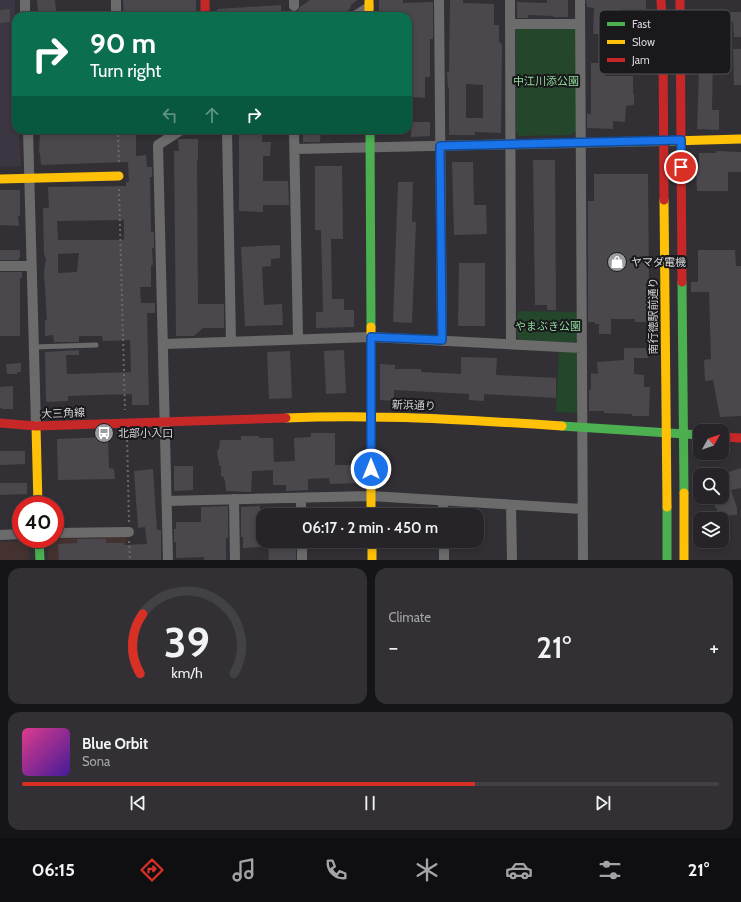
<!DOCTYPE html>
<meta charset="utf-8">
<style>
body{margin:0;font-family:Cabin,"Noto Sans JP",sans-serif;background:#323034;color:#f1f3f6;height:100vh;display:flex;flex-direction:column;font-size:15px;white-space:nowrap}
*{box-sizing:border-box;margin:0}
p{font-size:13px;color:#a4a4a8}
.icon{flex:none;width:22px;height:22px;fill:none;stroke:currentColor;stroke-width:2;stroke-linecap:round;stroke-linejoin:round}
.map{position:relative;height:560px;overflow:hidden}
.details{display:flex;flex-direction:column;gap:8px;padding:8px;background:#151416;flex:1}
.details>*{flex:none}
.top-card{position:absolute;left:12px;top:12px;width:400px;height:122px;border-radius:12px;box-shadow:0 2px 6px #0003,0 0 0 1px #424145;background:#0b6e4f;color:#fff;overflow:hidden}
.needle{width:26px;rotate:50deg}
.controls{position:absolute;left:693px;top:424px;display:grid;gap:8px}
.controls a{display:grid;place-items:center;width:36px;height:36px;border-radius:8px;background:#262428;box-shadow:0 2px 6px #0003,0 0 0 1px #424145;font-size:20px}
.speed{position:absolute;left:12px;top:496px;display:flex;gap:8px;font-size:20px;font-weight:700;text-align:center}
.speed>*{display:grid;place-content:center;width:52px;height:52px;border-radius:50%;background:#262428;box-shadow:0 2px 6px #0003,0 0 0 1px #424145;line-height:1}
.speed .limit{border:6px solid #d22;background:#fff;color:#111}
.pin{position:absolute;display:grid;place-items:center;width:34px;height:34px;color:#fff;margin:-17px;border:2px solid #fff;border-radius:50%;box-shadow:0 1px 4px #0007}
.me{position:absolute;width:44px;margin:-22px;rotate:0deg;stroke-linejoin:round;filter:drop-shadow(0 0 3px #0008)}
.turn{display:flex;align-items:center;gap:14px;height:84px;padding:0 12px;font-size:18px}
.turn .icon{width:52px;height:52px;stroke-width:2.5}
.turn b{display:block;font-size:28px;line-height:34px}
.lanes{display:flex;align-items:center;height:38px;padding:0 12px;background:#0003;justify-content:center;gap:20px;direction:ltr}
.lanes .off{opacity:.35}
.big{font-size:30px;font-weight:600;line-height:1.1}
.details .widget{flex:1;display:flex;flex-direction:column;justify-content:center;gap:6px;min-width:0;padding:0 14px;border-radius:12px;background:#323034}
.details .dial{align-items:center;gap:0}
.dial svg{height:104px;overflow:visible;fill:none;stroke:#424145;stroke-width:7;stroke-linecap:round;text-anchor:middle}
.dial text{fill:#f1f3f6;stroke:none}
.song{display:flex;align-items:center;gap:12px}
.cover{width:48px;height:48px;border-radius:6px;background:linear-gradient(135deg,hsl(330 70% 55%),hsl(260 70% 35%))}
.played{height:4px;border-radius:2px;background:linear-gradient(90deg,#d93025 65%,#424145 65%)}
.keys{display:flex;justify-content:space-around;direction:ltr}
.heat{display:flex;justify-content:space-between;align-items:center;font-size:22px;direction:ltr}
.details .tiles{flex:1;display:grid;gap:8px;grid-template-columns:1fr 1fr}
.widget:last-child{grid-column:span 2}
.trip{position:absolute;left:256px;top:508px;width:228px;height:40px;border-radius:12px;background:#262428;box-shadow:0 2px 6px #0003,0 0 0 1px #424145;font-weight:600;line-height:40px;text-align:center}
.dock{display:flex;height:64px;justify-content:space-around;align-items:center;background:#0f0e10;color:#a4a4a8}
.dock .icon{width:28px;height:28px}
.dock .on{color:#d93025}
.dock b{font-size:18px;color:#f1f3f6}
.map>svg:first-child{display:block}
.built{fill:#3b3642}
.industrial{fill:#433230}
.green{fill:#24462b}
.building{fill:#4a484c;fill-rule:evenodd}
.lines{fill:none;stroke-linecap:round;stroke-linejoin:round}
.path{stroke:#6a696a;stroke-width:2;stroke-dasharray:2 3;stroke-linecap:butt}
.lane{stroke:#6c6b6b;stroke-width:5}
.street{stroke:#6c6b6b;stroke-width:10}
.fast{stroke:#4caf50;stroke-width:9}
.slow{stroke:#ffc107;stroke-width:9}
.jam{stroke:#c62828;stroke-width:9}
.route-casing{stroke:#114b97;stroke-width:10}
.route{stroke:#1a73e8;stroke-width:7}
.labels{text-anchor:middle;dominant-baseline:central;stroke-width:4;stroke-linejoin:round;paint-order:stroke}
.park-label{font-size:11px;fill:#8dda99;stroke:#19181b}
.poi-label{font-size:11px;fill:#d7d6db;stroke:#19181b;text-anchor:start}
.street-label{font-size:11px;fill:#d7d6db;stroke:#19181b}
.key{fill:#19181b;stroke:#525155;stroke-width:1}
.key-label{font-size:11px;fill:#d7d6db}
</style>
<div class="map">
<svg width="741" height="560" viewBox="0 0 741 560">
<rect width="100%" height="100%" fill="#323035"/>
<path class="built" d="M0,0H15L16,130H19L21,166L0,167Z"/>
<path class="industrial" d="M126,537L127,560H48V539Z
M28,541L29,560H0V542Z"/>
<path class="green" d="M573,26L576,30V131L571,135L519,136L516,132V29L519,27Z
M518,311L577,312V339L573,343L521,340L517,337Z
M559,351L575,352L578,356L577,413L556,412Z"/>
<path class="building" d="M37,0H55L56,12H38Z
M123,0H196V16H124Z
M310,0H357L350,6L351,8L341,16H288L293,12L298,11L300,7Z
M379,0H403V3L433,2V39H430V77H425V98L411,97V78H409V55H411L409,16H379Z
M450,0H463V3L494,4V25H499V42L502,44L501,133L475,132V135H449V88H448L447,72H449ZM466,84L483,85V118H466Z
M547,0H568V17H553V16L528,15V18H517V2L547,3Z
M586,0H646V9H622V22H608V34H593L594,8L587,7Z
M281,5V13H277V16H217V9Z
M10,9V22L0,23V10Z
M731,12H741V37H734L733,21H731Z
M733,49H741V85H734Z
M713,58L712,110H719V130L697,129L699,70H697V60Z
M591,63H605V76H633V94H634V105L626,106L625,122L613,121V129L587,128V114H591Z
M411,122H430V136L411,137Z
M40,130H136V156L146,155L147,167H152V177H150L151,232H154V248H152L153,265H151V287H140L141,303H155V313H147L149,405H132V394L68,396V401L46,402L45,352L79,350V355H66L67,374L131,372L130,340L103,341L102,336H79V342H54L53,335L45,336V320H47L44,272L46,259L44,254L43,208H49L48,187L126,186V182H129L128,162L41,165L40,154L39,152ZM124,220V240H58L57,221ZM79,253L77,272L58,273V254Z
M239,130H262V142H271L270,156H263V181H288L289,205H263V212L239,211Z
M303,130H321L320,142H303Z
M178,139H198V160H197L198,304H224V328H203L194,336H176L174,151H179Z
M716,151L741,152V172H728V191H697L696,167H699V153H716Z
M533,160H555L556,310H547V305H535Z
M452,162H473L474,205H486L487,234L454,235Z
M315,166H342L343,239H331L332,299H344V310H354V327L316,328V312H323L321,230H315Z
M594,174H648L649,282H656V292H649L648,322H635V319H611V334H599V324H595V322H588V201H594Z
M398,182H413L412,222H416L412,323L393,322Z
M0,190H20V216H18L19,226L0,225Z
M280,245V258L271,259V266L262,267L264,305L282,304L283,325L245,326L241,247Z
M0,250H20V258H18L19,260H0Z
M698,250H735L736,266H741V416L720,417L713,380L705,381L704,360L711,359L709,292H691V282H698Z
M459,263H485V326H458Z
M0,272H22V278H20V336H0Z
M624,348H648V358H634V374L644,375V387H650L649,416H632V414L604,413V411H589V390H591V373L598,374L597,362L624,360Z
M344,350L346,393L326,394L324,351Z
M290,351L292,398L269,399L267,352Z
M461,357L497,358L496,375L556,378V398L484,394V401L469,400V394L394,390V401L380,400V364L395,365V369H421V372L461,374Z
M21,363V372H17V374H7L6,364Z
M13,386V409H2V408H0V387Z
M311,433H335V465H357L358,483L330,484L329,478L308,479V490L286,491V485H273V470L252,471L251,492L226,491L225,480H224V477L221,476V466H219V460H218L217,450H219L220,440H241V436H259V438H273L274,462L295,461L294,438L311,437Z
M108,437L109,468L114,469L115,479L58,480L57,439Z
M0,451H25V464L0,465Z
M174,466H193V490L174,491Z
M741,468V488L731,490L737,508V515L717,516V508H715V497H722V474Z
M153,469L157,530H161V560H59L58,544L77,543V539H106V543H124V545L147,544L145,527L138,528L134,471Z
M0,483H27V494L0,495Z
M228,506V538H226V560H204V557L176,558V542H174V529H176V522H201V507Z
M260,506L262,547L243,548V537H241V507Z
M286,541H296V560H269L268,542Z"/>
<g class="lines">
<path class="path" d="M282,16L287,12
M118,130L119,165
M119,189L125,410
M127,435L129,523
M129,541L130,560"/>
<path class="lane" d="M34,347L96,345"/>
<path class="street" d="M25,0V16
M116,0V16
M294,0V6
M439,0L442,341
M510,0L511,344
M580,0L583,560
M355,16L369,7
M510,24H580
M28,130L36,426
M227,130L231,342
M294,130L298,339
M295,149L664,141
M0,266H31
M164,344L371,337L581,348
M301,498V515
M234,499L235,560
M167,501L371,496L582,509
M443,501V515
M511,505L512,560
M55,533L129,532
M0,535L21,534
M302,541V560
M444,541V560
M168,560L158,145L181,130"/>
<path class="fast" d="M370,130L371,327
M682,282L684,493
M562,426L700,435
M667,507V560
M39,539L40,560"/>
<path class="slow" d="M369,0V16
M671,141L741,139
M0,179L119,176
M664,200L667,507
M371,327V515
M286,418C378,414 470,420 562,426
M36,426L38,505
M684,493V560
M372,541V560"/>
<path class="jam" d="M205,0V16
M661,0L663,39L664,200
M680,0L682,282
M0,423L36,426L286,418
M722,437L741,438"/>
</g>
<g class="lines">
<defs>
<path id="route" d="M371,469V337L442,340L440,146L681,140V167"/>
</defs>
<use href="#route" class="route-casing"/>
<use href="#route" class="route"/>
</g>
<defs>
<symbol id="shop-disc" viewBox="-11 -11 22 22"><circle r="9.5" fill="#9d9ca1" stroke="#19181b"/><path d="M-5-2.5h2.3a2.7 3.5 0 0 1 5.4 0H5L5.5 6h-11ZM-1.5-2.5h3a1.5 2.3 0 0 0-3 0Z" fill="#fff"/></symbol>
<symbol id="bus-disc" viewBox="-11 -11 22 22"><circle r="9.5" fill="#9d9ca1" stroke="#19181b"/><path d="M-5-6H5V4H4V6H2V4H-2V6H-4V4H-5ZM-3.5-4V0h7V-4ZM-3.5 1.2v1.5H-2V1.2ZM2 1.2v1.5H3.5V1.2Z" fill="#fff"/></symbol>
</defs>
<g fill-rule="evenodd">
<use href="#shop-disc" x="606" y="251" width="22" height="22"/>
<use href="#bus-disc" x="93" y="422" width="22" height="22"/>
</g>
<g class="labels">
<g class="park-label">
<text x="546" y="81">中江川添公園</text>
<text x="548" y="326">やまぶき公園</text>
</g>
<g class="poi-label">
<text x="631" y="262">ヤマダ電機</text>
<text x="118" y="433">北部小入口</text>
</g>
<g class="street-label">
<text transform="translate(653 316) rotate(-90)">南行徳駅前通り</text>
<text transform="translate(414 405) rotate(2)">新浜通り</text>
<text transform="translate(63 413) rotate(-2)">大三角線</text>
</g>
</g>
<rect x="599" y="10" width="132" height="64" rx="6" class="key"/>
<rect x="607" y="22" width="18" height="4" fill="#4caf50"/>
<rect x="607" y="40" width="18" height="4" fill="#ffc107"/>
<rect x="607" y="58" width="18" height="4" fill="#c62828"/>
<g class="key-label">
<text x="632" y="28">Fast</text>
<text x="632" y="46">Slow</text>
<text x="632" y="64">Jam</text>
</g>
</svg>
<div class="controls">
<a><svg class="needle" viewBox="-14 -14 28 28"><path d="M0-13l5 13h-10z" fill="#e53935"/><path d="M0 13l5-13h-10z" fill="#a4a4a8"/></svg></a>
<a><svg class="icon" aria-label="search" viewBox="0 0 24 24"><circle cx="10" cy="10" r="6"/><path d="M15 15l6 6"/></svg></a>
<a><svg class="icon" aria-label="layers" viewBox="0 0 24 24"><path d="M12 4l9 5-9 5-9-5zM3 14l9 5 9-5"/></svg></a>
</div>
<div class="speed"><div class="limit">40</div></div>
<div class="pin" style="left:681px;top:167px;background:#d93025"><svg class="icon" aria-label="arrive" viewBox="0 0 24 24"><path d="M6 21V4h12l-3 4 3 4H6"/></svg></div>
<svg class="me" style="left:371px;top:469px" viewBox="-20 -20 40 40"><circle r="17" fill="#1a73e8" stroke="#fff" stroke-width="3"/><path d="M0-11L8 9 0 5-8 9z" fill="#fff"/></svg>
<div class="trip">06:17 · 2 min · 450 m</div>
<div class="top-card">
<div class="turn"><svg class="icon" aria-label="right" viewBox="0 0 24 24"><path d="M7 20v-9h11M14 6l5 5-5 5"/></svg><div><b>90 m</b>Turn right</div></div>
<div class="lanes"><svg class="icon off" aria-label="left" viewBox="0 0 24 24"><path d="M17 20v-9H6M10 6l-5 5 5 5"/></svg><svg class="icon off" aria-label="ahead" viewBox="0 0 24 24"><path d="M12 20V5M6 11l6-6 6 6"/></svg><svg class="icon" aria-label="right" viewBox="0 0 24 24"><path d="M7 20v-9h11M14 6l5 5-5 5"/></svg></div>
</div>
</div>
<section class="details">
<div class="tiles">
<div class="widget dial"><svg viewBox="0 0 100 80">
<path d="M14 69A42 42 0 1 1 86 69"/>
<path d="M14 69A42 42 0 0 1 16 23" stroke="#d93025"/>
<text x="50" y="56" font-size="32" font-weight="700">39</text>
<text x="50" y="72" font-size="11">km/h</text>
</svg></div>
<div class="widget"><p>Climate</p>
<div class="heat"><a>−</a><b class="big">21°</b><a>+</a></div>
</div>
<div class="widget">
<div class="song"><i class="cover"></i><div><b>Blue Orbit</b><p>Sona</p></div></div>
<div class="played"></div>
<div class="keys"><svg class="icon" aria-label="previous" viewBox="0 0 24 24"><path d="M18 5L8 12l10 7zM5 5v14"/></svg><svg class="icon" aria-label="pause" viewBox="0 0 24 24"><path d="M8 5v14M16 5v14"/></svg><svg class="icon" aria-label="next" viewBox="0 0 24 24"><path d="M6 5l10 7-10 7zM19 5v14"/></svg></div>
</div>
</div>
</section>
<nav class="dock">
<b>06:15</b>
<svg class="icon on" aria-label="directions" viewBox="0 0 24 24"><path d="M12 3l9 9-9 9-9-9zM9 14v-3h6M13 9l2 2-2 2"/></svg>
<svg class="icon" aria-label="music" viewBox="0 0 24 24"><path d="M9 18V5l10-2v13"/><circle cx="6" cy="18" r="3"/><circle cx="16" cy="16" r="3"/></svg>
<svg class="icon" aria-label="phone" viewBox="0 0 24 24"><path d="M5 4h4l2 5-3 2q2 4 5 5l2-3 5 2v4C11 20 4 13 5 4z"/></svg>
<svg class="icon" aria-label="climate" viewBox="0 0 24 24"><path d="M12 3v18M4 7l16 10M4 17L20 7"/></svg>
<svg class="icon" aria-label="car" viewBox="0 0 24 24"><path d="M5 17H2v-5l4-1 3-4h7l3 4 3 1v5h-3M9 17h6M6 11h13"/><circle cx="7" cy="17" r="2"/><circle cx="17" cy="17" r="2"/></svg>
<svg class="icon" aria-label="filters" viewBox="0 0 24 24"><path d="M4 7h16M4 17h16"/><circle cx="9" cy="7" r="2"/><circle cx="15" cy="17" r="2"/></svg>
<b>21°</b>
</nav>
